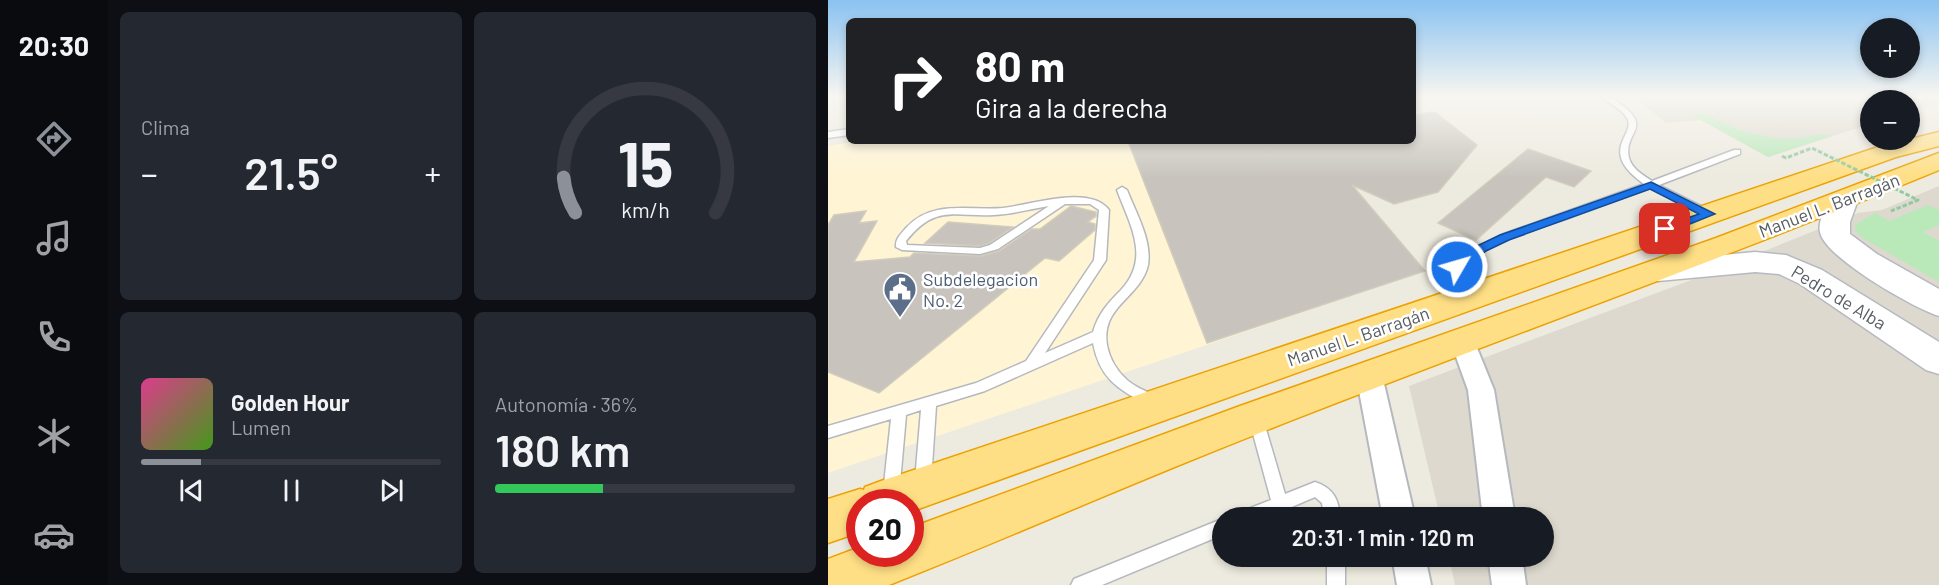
<!DOCTYPE html>
<html lang="es">
<meta charset="utf-8">
<style>
body{margin:0;font-family:Barlow,sans-serif;background:#242831;color:#f1f3f6;height:100vh;display:flex;flex-direction:column;font-size:22px;white-space:nowrap}
*{box-sizing:border-box;margin:0}
p{font-size:20px;color:#9ea1a6}
.icon{flex:none;width:33px;height:33px;fill:none;stroke:currentColor;stroke-width:2;stroke-linecap:round;stroke-linejoin:round}
.map{position:relative;flex:1;overflow:hidden}
.details{display:flex;flex-direction:column;gap:12px;padding:12px;background:#0d0f14;width:720px}
.details>*{flex:none}
.guide{position:absolute;left:18px;top:18px;width:570px;height:126px;border-radius:9px;box-shadow:0 3px 9px #0003;background:#202124;color:#fff;overflow:hidden}
.tools{position:absolute;left:1032px;top:18px;display:grid;gap:12px}
.tools a{display:grid;place-items:center;width:60px;height:60px;border-radius:50%;background:#171b24;box-shadow:0 3px 9px #0003;font-size:30px}
.speed{position:absolute;left:18px;top:489px;display:flex;gap:12px;font-size:30px;font-weight:700;text-align:center}
.speed>*{display:grid;place-content:center;width:78px;height:78px;border-radius:50%;background:#171b24;box-shadow:0 3px 9px #0003;line-height:1}
.speed .limit{border:9px solid #d22;background:#fff;color:#111}
.pin{position:absolute;display:grid;place-items:center;width:51px;height:51px;color:#fff;margin:-26px;border-radius:12px;box-shadow:0 3px 9px #0006}
.me{position:absolute;width:66px;margin:-33px;rotate:52deg;stroke-linejoin:round;filter:drop-shadow(0 0 4px #0008)}
.turn{display:flex;align-items:center;gap:21px;height:126px;padding:0 30px;font-size:27px}
.turn .icon{width:78px;height:78px;stroke-width:2.5}
.turn b{display:block;font-size:42px;line-height:51px}
.big{font-size:45px;font-weight:600;line-height:1.1}
.details .tile{flex:1;display:flex;flex-direction:column;justify-content:center;gap:9px;min-width:0;padding:0 21px;border-radius:9px;background:#242831}
.details .dial{align-items:center;gap:0}
.dial svg{height:156px;overflow:visible;fill:none;stroke:#363941;stroke-width:7;stroke-linecap:round;text-anchor:middle}
.dial text{fill:#f1f3f6;stroke:none}
.song{display:flex;align-items:center;gap:18px}
.cover{width:72px;height:72px;border-radius:9px;background:linear-gradient(135deg,hsl(330 70% 55%),hsl(100 70% 35%))}
.played{height:6px;border-radius:3px;background:linear-gradient(90deg,#8c9099 20%,#363941 20%)}
.keys{display:flex;justify-content:space-around;direction:ltr}
.heat{display:flex;justify-content:space-between;align-items:center;font-size:33px;direction:ltr}
.charge{height:9px;border-radius:4px;background:linear-gradient(90deg,#34c759 36%,#363941 0)}
.details .tiles{flex:1;display:grid;gap:12px;grid-template-columns:repeat(2,1fr)}
.trip{position:absolute;left:384px;top:507px;width:342px;height:60px;border-radius:30px;background:#171b24;box-shadow:0 3px 9px #0003;font-weight:600;line-height:60px;text-align:center}
main{display:flex;flex:1;min-height:0}
.menu{display:flex;flex-direction:column;width:108px;justify-content:space-around;align-items:center;background:#090b0e;color:#9ea1a6}
.menu .icon{width:42px;height:42px}
.menu .current{color:#8c9099}
.menu b{font-size:27px;color:#f1f3f6}
.map>svg:first-child{display:block}
.commercial{fill:#fff4d3}
.education{fill:#ddd9ce}
.green{fill:#b9e8b9}
.building{fill:#c8c4bd;stroke:#d2ccbd;stroke-width:1.5}
.lines{fill:none;stroke-linecap:round;stroke-linejoin:round}
.lane-casing{stroke:#b5b9be;stroke-width:3}
.street-casing{stroke:#b5b9be;stroke-width:4}
.secondary-casing{stroke:#b6bac0;stroke-width:3}
.highway-casing{stroke:#eda100;stroke-width:3}
.lane{fill:#fff;fill-rule:evenodd}
.street{fill:#fff;fill-rule:evenodd}
.secondary{fill:#fff;fill-rule:evenodd}
.highway{fill:#ffdf85;fill-rule:evenodd}
.path-bridge{stroke:#92c9a1;stroke-width:3;stroke-dasharray:4.5 2;stroke-linecap:butt}
.route{fill:#1a73e8;stroke:#114b97;stroke-width:1.5}
.labels{text-anchor:middle;dominant-baseline:central;stroke-width:5;stroke-linejoin:round;paint-order:stroke}
.street-label{font-size:18px;fill:#585d62;stroke:#fff}
.service-label{font-size:18px;fill:#4e5e75;stroke:#fff;text-anchor:start}
</style>
<main>
<nav class="menu">
<b>20:30</b>
<svg class="icon current" aria-label="directions" viewBox="0 0 24 24"><path d="M12 3l9 9-9 9-9-9zM9 14v-3h6M13 9l2 2-2 2"/></svg>
<svg class="icon" aria-label="music" viewBox="0 0 24 24"><path d="M9 18V5l10-2v13"/><circle cx="6" cy="18" r="3"/><circle cx="16" cy="16" r="3"/></svg>
<svg class="icon" aria-label="phone" viewBox="0 0 24 24"><path d="M5 4h4l2 5-3 2q2 4 5 5l2-3 5 2v4C11 20 4 13 5 4z"/></svg>
<svg class="icon" aria-label="climate" viewBox="0 0 24 24"><path d="M12 3v18M4 7l16 10M4 17L20 7"/></svg>
<svg class="icon" aria-label="car" viewBox="0 0 24 24"><path d="M5 17H2v-5l4-1 3-4h7l3 4 3 1v5h-3M9 17h6M6 11h13"/><circle cx="7" cy="17" r="2"/><circle cx="17" cy="17" r="2"/></svg>
</nav>
<section class="details">
<div class="tiles">
<div class="tile"><p>Clima</p>
<div class="heat"><a>−</a><b class="big">21.5°</b><a>+</a></div>
</div>
<div class="tile dial"><svg viewBox="0 0 100 80">
<path d="M14 69A42 42 0 1 1 86 69"/>
<path d="M14 69A42 42 0 0 1 8 51" stroke="#8c9099"/>
<text x="50" y="56" font-size="32" font-weight="700">15</text>
<text x="50" y="72" font-size="11">km/h</text>
</svg></div>
<div class="tile">
<div class="song"><i class="cover"></i><div><b>Golden Hour</b><p>Lumen</p></div></div>
<div class="played"></div>
<div class="keys"><svg class="icon" aria-label="previous" viewBox="0 0 24 24"><path d="M18 5L8 12l10 7zM5 5v14"/></svg><svg class="icon" aria-label="pause" viewBox="0 0 24 24"><path d="M8 5v14M16 5v14"/></svg><svg class="icon" aria-label="next" viewBox="0 0 24 24"><path d="M6 5l10 7-10 7zM19 5v14"/></svg></div>
</div>
<div class="tile"><p>Autonomía · 36%</p><b class="big">180 km</b><div class="charge"></div></div>
</div>
</section>
<div class="map">
<svg width="1111" height="585" viewBox="0 0 1111 585">
<rect width="100%" height="100%" fill="#edeadf"/>
<path class="commercial" d="M28,141H487L597,271L0,473V146Z"/>
<path class="education" d="M806,96H1111V102L1082,112V100H1042V124L940,157L873,120L838,123Z
M1111,186V585H627L621,557L716,556V518L612,517L581,386L890,270L1030,213L1054,210Z"/>
<path class="green" d="M878,113C904,130 940,141 972,138C984,136 993,132 1004,136L940,157L864,115Z
M1100,205L1111,210V225L1095,232L1111,241V282L1035,238L1027,230V225L1047,213L1061,221Z"/>
<path class="building" d="M602,112L608,113L649,145L610,192L566,204L524,185L597,271L379,343L300,141H585V116Z
M700,149L763,171L746,187L718,177L648,240L610,223Z
M243,206L268,212V216L260,222L267,224V230L231,261L217,258L51,393L0,372V225L6,215L38,211L31,223L49,221L26,262L82,257L86,253L153,256L171,251L204,229H212Z
M120,222L185,227L161,243L152,246L97,243Z"/>
<g class="lines">
<defs>
<path id="lane" d="M773,96C783,96 786,99 794,105C825,129 795,132 801,158C804,169 815,175 824,181L906,150H912V154L831,185L885,212L886,214L885,216H877L822,188C795,198 767,208 740,218C707,230 649,244 630,274C623,284 626,294 627,305L621,309L617,308L615,305L614,281L626,264L640,252L673,235L816,184C768,150 809,135 799,118C794,109 780,103 773,96Z
M21,129V135L0,138V132Z
M294,187L299,190C308,213 324,240 320,265C316,284 299,296 288,310C270,332 279,362 299,380C308,388 321,392 331,398L333,402L331,406L326,408L321,406C291,389 272,380 265,343L157,391L108,406L103,481L101,486L95,488L89,486L87,481L93,410L78,415L71,494L69,499L63,501L57,499L55,494L63,419L0,438V426L148,383L198,361L266,260L271,210L262,204H237L170,249L152,254L74,250L68,247C67,239 73,234 78,228C104,199 141,211 175,208C202,205 262,184 281,210L278,260L217,353L265,332C270,314 280,303 293,290C323,258 302,225 289,190ZM221,206L162,245L152,248L79,245L78,241C108,204 125,217 166,215C185,214 203,209 221,206Z
M428,413L433,415L435,419L457,494L487,482C505,488 511,499 512,518H496L494,503L487,497L438,518H410L412,512L443,500L421,419L423,415Z
M394,519V535L274,585H243L246,579Z
M499,556H517V585H499Z"/>
<path id="street" d="M635,334L644,337L647,343L666,390L687,518H655L640,390L623,343L626,337Z
M541,365L550,368L554,375L587,518H555L528,375L532,368Z
M564,556H597L603,585H569Z
M660,556H694L698,585H664Z"/>
<path id="secondary" d="M1016,192L1026,194L1030,200L1022,222V234L1049,254L1111,289V316C1087,309 996,257 992,232C989,221 1000,203 1006,194Z
M927,252L958,255L994,270L1111,342V374L1098,370L972,284L951,274L927,272L830,281L819,278L814,271L819,264L830,261Z"/>
<path id="highway" d="M1111,132V146L1068,157L82,512V502H32V532L0,543V499L32,489L36,490L37,487L53,481L1050,147Z
M1111,153V170C890,261 666,341 444,428C316,478 189,534 61,585H0V559L32,547V554H82V528L412,406L888,238Z"/>
</defs>
<use href="#lane" class="lane-casing"/>
<use href="#street" class="street-casing"/>
<use href="#secondary" class="secondary-casing"/>
<use href="#highway" class="highway-casing"/>
<use href="#lane" class="lane"/>
<use href="#street" class="street"/>
<use href="#secondary" class="secondary"/>
<use href="#highway" class="highway"/>
<path class="path-bridge" d="M954,156L958,158L984,148L1090,200L1063,211"/>
</g>
<linearGradient id="sky" x2="0" y2="1"><stop stop-color="#8ac2f1"/><stop offset="0.54" stop-color="#f7f6f1"/><stop offset="1" stop-color="#f7f6f1" stop-opacity="0"/></linearGradient>
<rect width="1111" height="178" fill="url(#sky)"/>
<path class="route" d="M823,182L887,214L842,232H833V227L871,214L822,189L681,240L658,251L634,270L629,272L623,267L649,246L672,235Z"/>
<defs>
<symbol id="civic-pin" viewBox="-11 -11 22 30"><path d="M0 17L-7.5 6A9.5 9.5 0 1 1 7.5 6Z" fill="#5c6f8a" stroke="#fff"/><path d="M-.6-6.5H3V-4.5H.6V-3L4-1V1h2V6H-6V1h2V-1L-.6-3ZM-1.2 2.5V6h2.4V2.5Z" fill="#fff"/></symbol>
</defs>
<g fill-rule="evenodd">
<use href="#civic-pin" x="53" y="270" width="38" height="52"/>
</g>
<g class="labels">
<g class="street-label">
<text transform="translate(1001 205) rotate(-21)">Manuel L. Barragán</text>
<text transform="translate(1011 297) rotate(31)">Pedro de Alba</text>
<text transform="translate(530 336) rotate(-19)">Manuel L. Barragán</text>
</g>
<g class="service-label">
<text x="95" y="279">Subdelegacion<tspan x="95" dy="21">No. 2</tspan></text>
</g>
</g>
</svg>
<div class="tools">
<a>+</a>
<a>−</a>
</div>
<div class="speed"><div class="limit">20</div></div>
<div class="pin" style="left:837px;top:229px;background:#d93025"><svg class="icon" aria-label="arrive" viewBox="0 0 24 24"><path d="M6 21V4h12l-3 4 3 4H6"/></svg></div>
<svg class="me" style="left:629px;top:267px" viewBox="-20 -20 40 40"><circle r="17" fill="#1a73e8" stroke="#fff" stroke-width="3"/><path d="M0-11L8 9 0 5-8 9z" fill="#fff"/></svg>
<div class="trip">20:31 · 1 min · 120 m</div>
<div class="guide">
<div class="turn"><svg class="icon" aria-label="right" viewBox="0 0 24 24"><path d="M7 20v-9h11M14 6l5 5-5 5"/></svg><div><b>80 m</b>Gira a la derecha</div></div>
</div>
</div>
</main>
